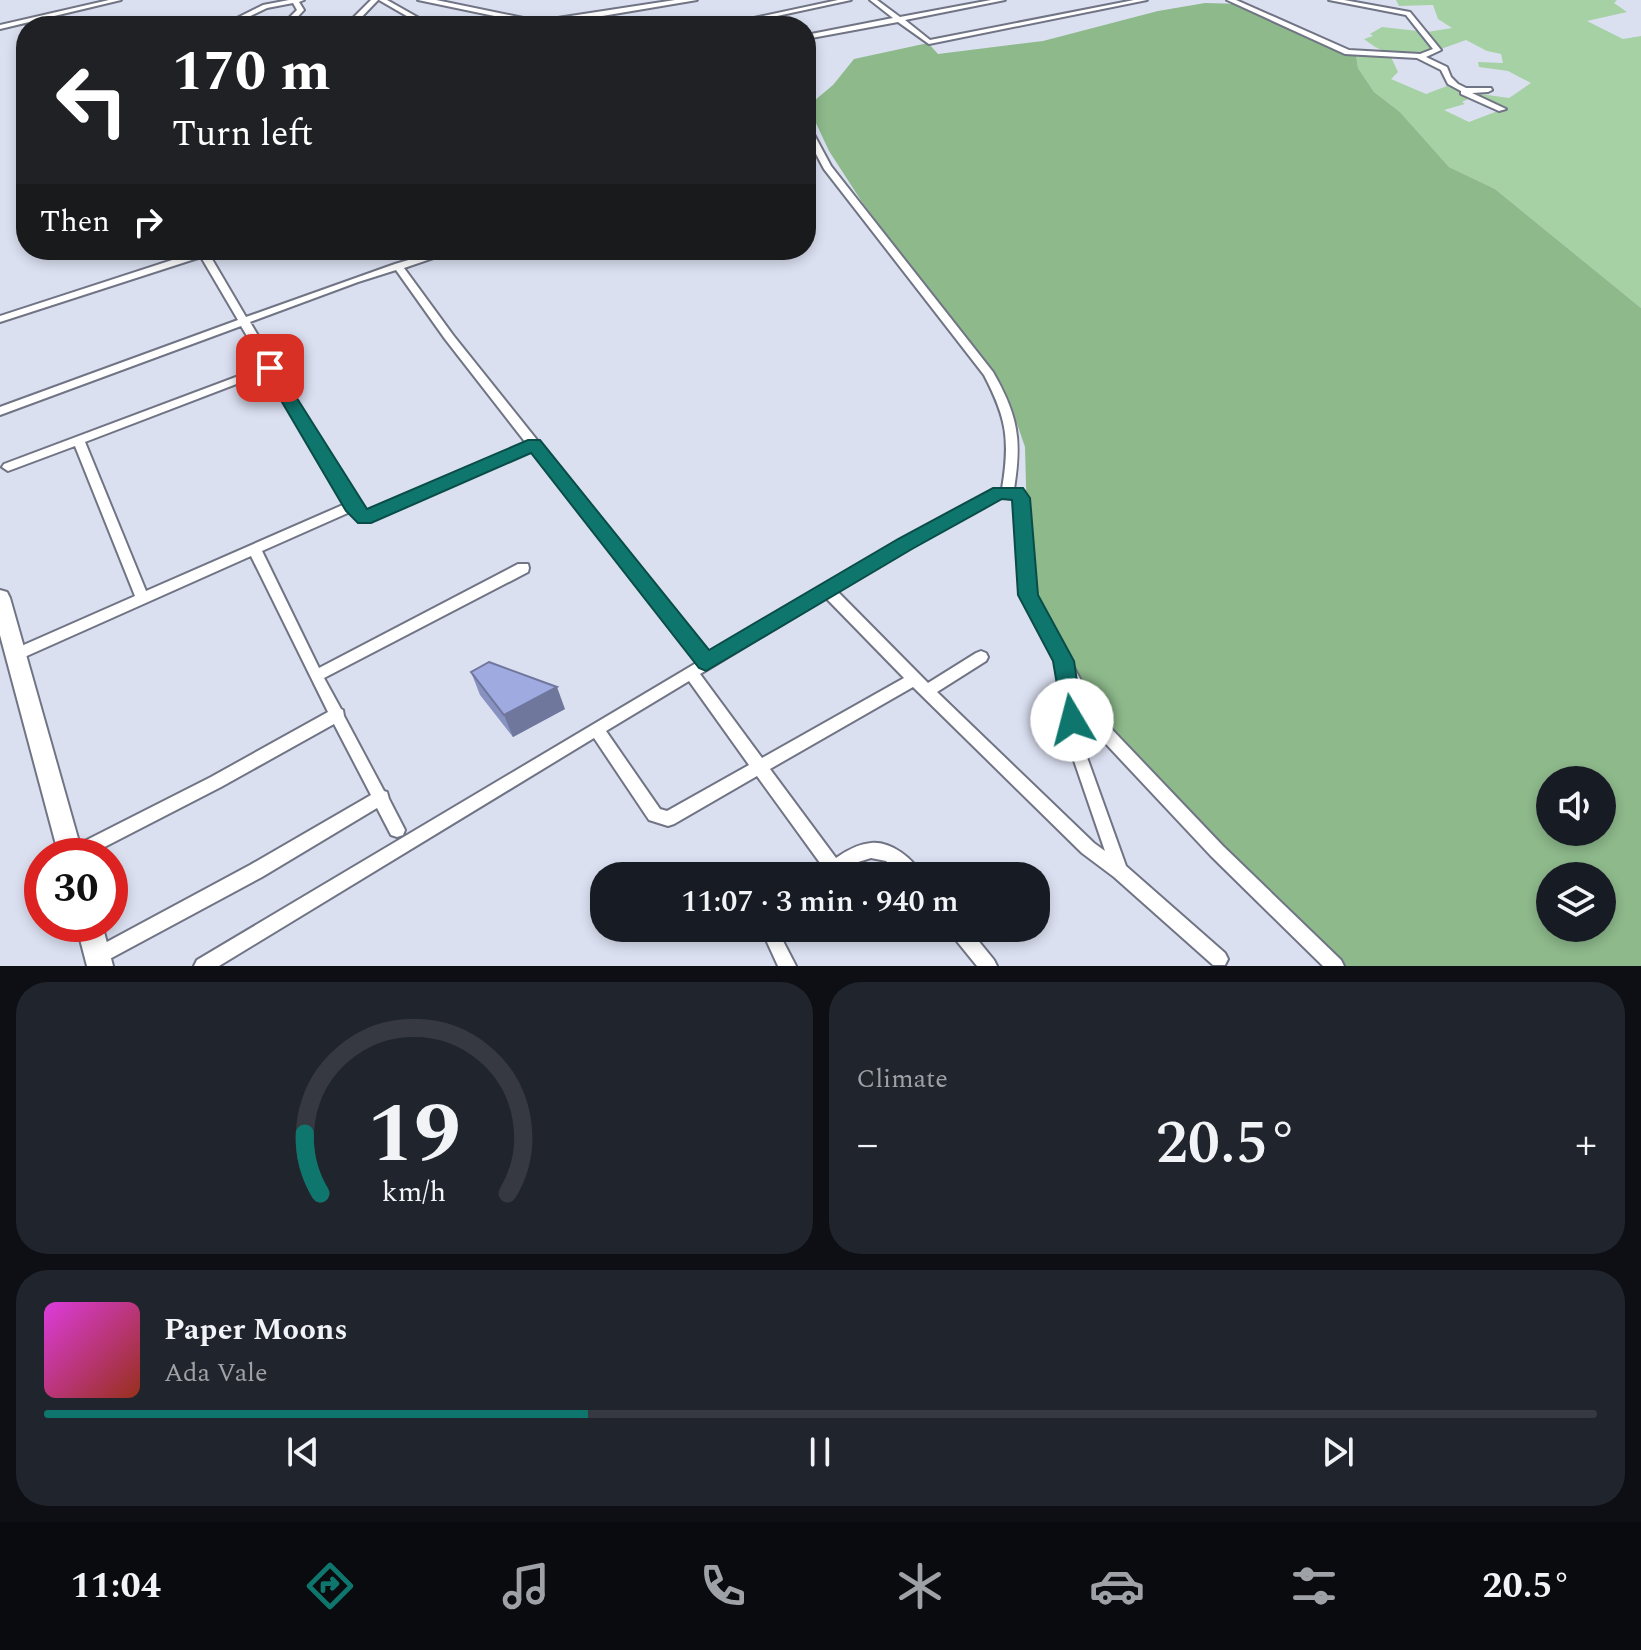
<!DOCTYPE html>
<meta charset="utf-8">
<style>
body{margin:0;font-family:Spectral,serif;background:#20242c;color:#f1f3f6;height:100vh;display:flex;flex-direction:column;font-size:30px;white-space:nowrap}
*{box-sizing:border-box;margin:0}
p{font-size:26px;color:#9ea1a6}
.icon{flex:none;width:44px;height:44px;fill:none;stroke:currentColor;stroke-width:2;stroke-linecap:round;stroke-linejoin:round}
.map{position:relative;height:966px;overflow:hidden}
.panel{display:flex;flex-direction:column;gap:16px;padding:16px;background:#0d0f14;flex:1}
.panel>*{flex:none}
.hud{position:absolute;left:16px;top:16px;width:800px;height:244px;border-radius:32px;box-shadow:0 4px 12px #0003;background:#202124;color:#fff;overflow:hidden}
.controls{position:absolute;left:1536px;top:766px;display:grid;gap:16px}
.controls a{display:grid;place-items:center;width:80px;height:80px;border-radius:50%;background:#171b24;box-shadow:0 4px 12px #0003;font-size:40px}
.speed{position:absolute;left:24px;top:838px;display:flex;gap:16px;font-size:40px;font-weight:700;text-align:center}
.speed>*{display:grid;place-content:center;width:104px;height:104px;border-radius:50%;background:#171b24;box-shadow:0 4px 12px #0003;line-height:1}
.speed .limit{border:12px solid #d22;background:#fff;color:#111}
.pin{position:absolute;display:grid;place-items:center;width:68px;height:68px;color:#fff;margin:-34px;border-radius:16px;box-shadow:0 4px 12px #0006}
.me{position:absolute;width:88px;margin:-44px;rotate:352deg;stroke-linejoin:round;filter:drop-shadow(0 0 6px #0008)}
.turn{display:flex;align-items:center;gap:28px;height:168px;padding:0 24px;font-size:36px}
.turn .icon{width:104px;height:104px;stroke-width:2.5}
.turn b{display:block;font-size:56px;line-height:68px}
.then{display:flex;align-items:center;height:76px;padding:0 24px;background:#0003;gap:16px;font-size:30px}
.big{font-size:60px;font-weight:600;line-height:1.1}
.panel .widget{flex:1;display:flex;flex-direction:column;justify-content:center;gap:12px;min-width:0;padding:0 28px;border-radius:32px;background:#20242c}
.panel .dial{align-items:center;gap:0}
.dial svg{height:208px;overflow:visible;fill:none;stroke:#363941;stroke-width:7;stroke-linecap:round;text-anchor:middle}
.dial text{fill:#f1f3f6;stroke:none}
.song{display:flex;align-items:center;gap:24px}
.cover{width:96px;height:96px;border-radius:12px;background:linear-gradient(135deg,hsl(300 70% 55%),hsl(10 70% 35%))}
.played{height:8px;border-radius:4px;background:linear-gradient(90deg,#0f766e 35%,#363941 35%)}
.keys{display:flex;justify-content:space-around;direction:ltr}
.heat{display:flex;justify-content:space-between;align-items:center;font-size:44px;direction:ltr}
.panel .tiles{flex:1;display:grid;gap:16px;grid-template-columns:1fr 1fr}
.widget:last-child{grid-column:span 2}
.trip{position:absolute;left:590px;top:862px;width:460px;height:80px;border-radius:32px;background:#171b24;box-shadow:0 4px 12px #0003;font-weight:600;line-height:80px;text-align:center}
.dock{display:flex;height:128px;justify-content:space-around;align-items:center;background:#090b0e;color:#9ea1a6}
.dock .icon{width:56px;height:56px}
.dock .active{color:#0f766e}
.dock b{font-size:36px;color:#f1f3f6}
.map>svg:first-child{display:block}
.green{fill:#a6d1a4}
.forest{fill:#8db98b;fill-rule:evenodd}
.lines{fill:none;stroke-linecap:round;stroke-linejoin:round}
.street-casing{stroke:#707484;stroke-width:4}
.secondary-casing{stroke:#707484;stroke-width:4}
.primary-casing{stroke:#707484;stroke-width:4}
.street{fill:#fff;fill-rule:evenodd}
.secondary{fill:#fff;fill-rule:evenodd}
.primary{fill:#fff;fill-rule:evenodd}
.wall{fill:#8892c1}
.shaded-wall{fill:#6f779d}
.building{fill:#9eaae0;stroke:#6f779d;stroke-width:2}
.route{fill:#0f766e;stroke:#0a4d48;stroke-width:2}
</style>
<div class="map">
<svg width="1641" height="966" viewBox="0 0 1641 966">
<rect width="100%" height="100%" fill="#dbe0f1"/>
<path class="green" d="M1396,0H1617L1614,3L1627,12L1587,21L1623,39L1641,36V308L1495,189L1449,167L1400,112L1374,92L1358,68L1356,55L1391,57L1398,72L1391,79L1426,94L1447,86L1472,97L1462,102L1465,104L1444,110L1469,122L1503,109L1467,92L1509,98L1531,83L1508,71L1479,67L1478,62L1503,63L1501,54L1487,51L1466,40C1427,54 1400,68 1364,39L1373,36L1370,34L1382,27L1427,32L1452,28L1438,19L1433,5L1399,6Z"/>
<path class="forest" d="M1205,3L1243,4L1356,55L1358,68L1374,92L1400,112L1449,167L1495,189L1641,308V966H1336L1095,722L1029,594L1025,447L1011,406L984,363L862,202L829,151L808,106L833,85L854,59L928,43L938,54L1043,41L1158,11ZM1550,780H1602V832H1550ZM1550,876H1602V928H1550Z"/>
<g class="lines">
<defs>
<path id="street" d="M109,0H121L0,29V25Z
M289,0H304L299,2L304,10L289,26H281L297,10L293,3L267,8L230,26H221L263,5Z
M371,0H378L353,26H325L351,20Z
M379,0H387L433,26H424Z
M838,0H851L731,26H717Z
M870,0H877L900,17L991,0H1005L905,20L930,40L1134,0H1147L929,44L898,22L806,39V35L893,18Z
M1227,0H1236L1349,50L1420,54L1433,49L1406,15L1329,0H1344L1410,12L1441,50L1426,57L1447,67L1451,77L1458,84L1466,88H1491L1492,90L1488,92L1472,93L1506,109L1499,111L1461,94V91L1448,84L1441,70L1417,58L1345,54Z
M538,22L540,23V25L524,26Z
M806,125L810,127L831,166L993,372C1018,416 1022,439 1014,489L1021,490L1027,498L1035,595L1101,718L1223,846L1341,960L1344,966H1323L1211,856L1091,728L1077,701L1084,749L1126,866L1225,953L1228,959L1225,965H1213L1114,877L1082,853L913,687L770,769L836,858C846,851 858,844 871,843C891,841 914,859 922,876H903L886,861L871,858L855,863L838,876H817L823,867L757,776L674,824L668,826L649,820L594,738L219,966H194L197,960L698,662L532,450L368,521H360L350,512L262,551L319,668L518,564H528L529,568L528,572L324,678L341,709L343,710L344,716L384,791L387,792L389,799L405,830L403,835L397,837L391,835L377,808L262,877L104,962L98,965L92,962L89,956L92,950L250,865L371,795L334,724L221,787L87,856H63L65,851L211,777L328,712L251,556L20,659L15,661L10,659L8,655L10,651L135,596L75,446L8,471L2,467L4,464L265,366L241,326L0,415V407L238,320L201,257L0,322V316L203,250H218L209,254L246,317L395,264L442,250H457L404,268L453,335L709,655L901,541L995,490L1002,489C1010,440 1007,419 984,375L824,169L806,135ZM396,270L445,339L526,443L366,512L356,503L250,322L358,282ZM268,372L345,504L146,591L85,442ZM1001,497L1015,499L1021,595L1059,667L1058,670L1070,749L1105,851L1094,843L937,692L986,661L988,657L986,653L981,651L976,653L928,683L837,591L909,547ZM826,598L904,678L762,758L700,674ZM689,681L749,765L667,811L660,809L606,731Z
M767,928H783V941L796,966H778L767,942Z
M949,928H968L994,960L997,966H977L951,934Z"/>
<path id="secondary" d="M418,0H436L538,21L675,0H697L543,26Z"/>
<path id="primary" d="M0,590L7,592L10,598L83,856H59L0,635Z
M76,924H102L113,966H87Z"/>
</defs>
<use href="#street" class="street-casing"/>
<use href="#secondary" class="secondary-casing"/>
<use href="#primary" class="primary-casing"/>
<use href="#street" class="street"/>
<use href="#secondary" class="secondary"/>
<use href="#primary" class="primary"/>
</g>
<path class="wall" d="M471,672L565,709L513,737L480,695Z"/>
<path class="shaded-wall" d="M557,687L565,709L513,737L504,715Z"/>
<path class="building" d="M489,662L557,687L504,715L471,672Z"/>
<path class="route" d="M270,363L276,365L367,509L528,440H540L709,650L898,539L993,488H1023L1030,498L1038,595L1074,661L1083,720L1080,726L1072,729L1064,726L1053,661L1018,595L1012,500L1002,499L912,549L706,671L699,668L531,453L371,523H358L346,511L262,368Z"/>
</svg>
<div class="controls">
<a><svg class="icon" aria-label="sound" viewBox="0 0 24 24"><path d="M4 9h4l5-4v14l-5-4H4zM17 9q2 3 0 6"/></svg></a>
<a><svg class="icon" aria-label="layers" viewBox="0 0 24 24"><path d="M12 4l9 5-9 5-9-5zM3 14l9 5 9-5"/></svg></a>
</div>
<div class="speed"><div class="limit">30</div></div>
<div class="pin" style="left:270px;top:368px;background:#d93025"><svg class="icon" aria-label="arrive" viewBox="0 0 24 24"><path d="M6 21V4h12l-3 4 3 4H6"/></svg></div>
<svg class="me" style="left:1072px;top:720px" viewBox="-20 -20 40 40"><circle r="19" fill="#fff"/><path d="M0-13L10 11 0 6-10 11z" fill="#0f766e"/></svg>
<div class="trip">11:07 · 3 min · 940 m</div>
<div class="hud">
<div class="turn"><svg class="icon" aria-label="left" viewBox="0 0 24 24"><path d="M17 20v-9H6M10 6l-5 5 5 5"/></svg><div><b>170 m</b>Turn left</div></div>
<div class="then">Then<svg class="icon" aria-label="right" viewBox="0 0 24 24"><path d="M7 20v-9h11M14 6l5 5-5 5"/></svg></div>
</div>
</div>
<section class="panel">
<div class="tiles">
<div class="widget dial"><svg viewBox="0 0 100 80">
<path d="M14 69A42 42 0 1 1 86 69"/>
<path d="M14 69A42 42 0 0 1 8 46" stroke="#0f766e"/>
<text x="50" y="56" font-size="32" font-weight="700">19</text>
<text x="50" y="72" font-size="11">km/h</text>
</svg></div>
<div class="widget"><p>Climate</p>
<div class="heat"><a>−</a><b class="big">20.5°</b><a>+</a></div>
</div>
<div class="widget">
<div class="song"><i class="cover"></i><div><b>Paper Moons</b><p>Ada Vale</p></div></div>
<div class="played"></div>
<div class="keys"><svg class="icon" aria-label="previous" viewBox="0 0 24 24"><path d="M18 5L8 12l10 7zM5 5v14"/></svg><svg class="icon" aria-label="pause" viewBox="0 0 24 24"><path d="M8 5v14M16 5v14"/></svg><svg class="icon" aria-label="next" viewBox="0 0 24 24"><path d="M6 5l10 7-10 7zM19 5v14"/></svg></div>
</div>
</div>
</section>
<nav class="dock">
<b>11:04</b>
<svg class="icon active" aria-label="directions" viewBox="0 0 24 24"><path d="M12 3l9 9-9 9-9-9zM9 14v-3h6M13 9l2 2-2 2"/></svg>
<svg class="icon" aria-label="music" viewBox="0 0 24 24"><path d="M9 18V5l10-2v13"/><circle cx="6" cy="18" r="3"/><circle cx="16" cy="16" r="3"/></svg>
<svg class="icon" aria-label="phone" viewBox="0 0 24 24"><path d="M5 4h4l2 5-3 2q2 4 5 5l2-3 5 2v4C11 20 4 13 5 4z"/></svg>
<svg class="icon" aria-label="climate" viewBox="0 0 24 24"><path d="M12 3v18M4 7l16 10M4 17L20 7"/></svg>
<svg class="icon" aria-label="car" viewBox="0 0 24 24"><path d="M5 17H2v-5l4-1 3-4h7l3 4 3 1v5h-3M9 17h6M6 11h13"/><circle cx="7" cy="17" r="2"/><circle cx="17" cy="17" r="2"/></svg>
<svg class="icon" aria-label="filters" viewBox="0 0 24 24"><path d="M4 7h16M4 17h16"/><circle cx="9" cy="7" r="2"/><circle cx="15" cy="17" r="2"/></svg>
<b>20.5°</b>
</nav>
